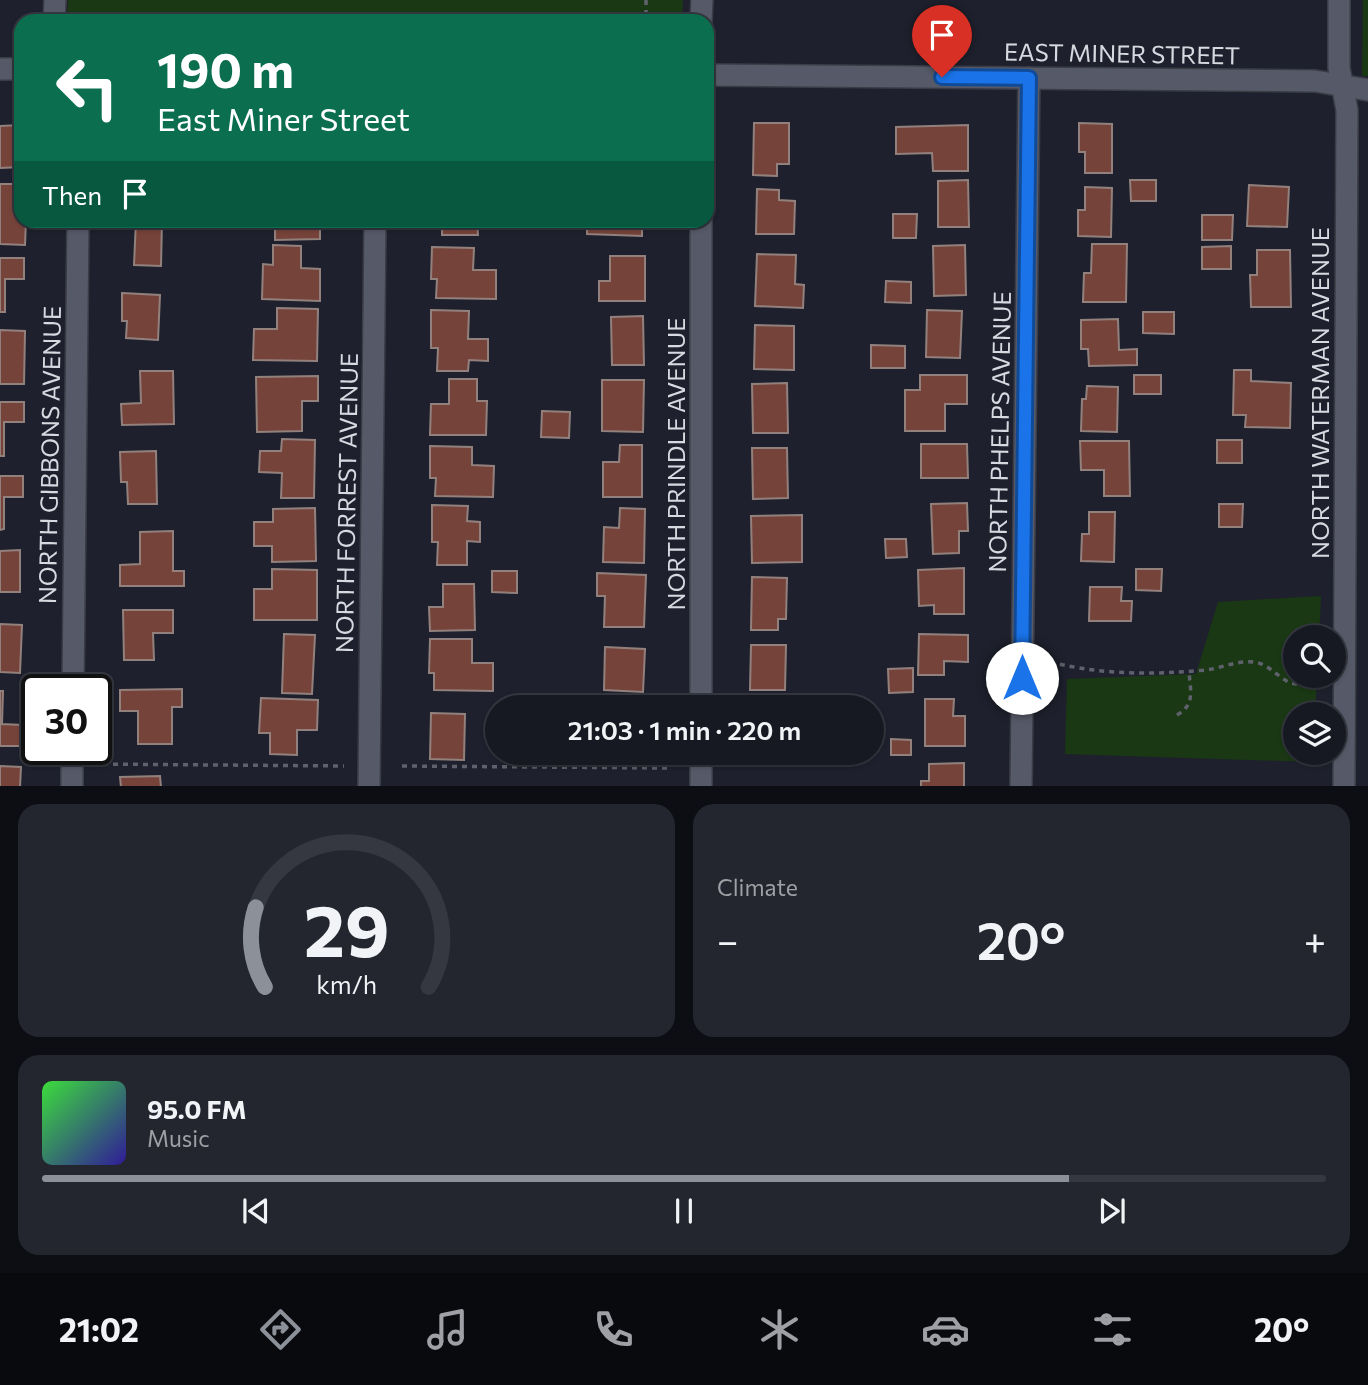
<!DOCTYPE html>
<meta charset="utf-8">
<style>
body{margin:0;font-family:Commissioner,sans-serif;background:#23262f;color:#f1f3f6;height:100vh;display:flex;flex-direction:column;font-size:26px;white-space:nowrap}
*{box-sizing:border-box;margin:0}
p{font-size:23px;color:#9ea0a5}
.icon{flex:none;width:38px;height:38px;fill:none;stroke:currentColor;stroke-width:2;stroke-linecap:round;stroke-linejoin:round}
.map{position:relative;height:786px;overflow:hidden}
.sheet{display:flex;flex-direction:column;gap:18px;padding:18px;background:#0c0e13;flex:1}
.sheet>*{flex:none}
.banner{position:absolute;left:14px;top:14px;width:700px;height:214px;border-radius:21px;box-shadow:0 2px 5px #0004,0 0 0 2px #353840;background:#0b6e4f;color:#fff;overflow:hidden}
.buttons{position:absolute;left:1283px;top:625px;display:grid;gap:14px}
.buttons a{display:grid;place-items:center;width:63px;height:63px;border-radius:50%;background:#161922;box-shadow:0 2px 5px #0004,0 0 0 2px #353840;font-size:35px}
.speed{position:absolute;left:21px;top:674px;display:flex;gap:14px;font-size:35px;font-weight:700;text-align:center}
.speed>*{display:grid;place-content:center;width:91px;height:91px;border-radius:50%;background:#161922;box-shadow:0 2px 5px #0004,0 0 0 2px #353840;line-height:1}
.speed .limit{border:4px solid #111;border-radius:10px;background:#fff;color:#111}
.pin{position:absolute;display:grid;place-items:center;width:60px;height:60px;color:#fff;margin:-72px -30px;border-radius:50% 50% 50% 0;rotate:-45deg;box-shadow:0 0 7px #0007}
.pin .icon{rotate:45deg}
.me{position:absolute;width:77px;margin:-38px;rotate:0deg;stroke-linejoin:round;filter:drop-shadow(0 0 5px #0008)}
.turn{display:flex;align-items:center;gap:24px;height:147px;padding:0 28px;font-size:32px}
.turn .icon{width:91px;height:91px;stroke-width:2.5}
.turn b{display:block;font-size:49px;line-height:60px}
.then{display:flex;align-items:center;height:66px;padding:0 28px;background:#0003;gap:14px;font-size:26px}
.big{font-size:52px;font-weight:600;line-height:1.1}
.sheet .tile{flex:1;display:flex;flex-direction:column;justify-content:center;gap:10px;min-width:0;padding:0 24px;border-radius:21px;background:#23262f}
.sheet .dial{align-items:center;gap:0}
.dial svg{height:182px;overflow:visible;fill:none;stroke:#353840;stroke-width:7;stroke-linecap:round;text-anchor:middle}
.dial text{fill:#f1f3f6;stroke:none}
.song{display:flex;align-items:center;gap:21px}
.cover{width:84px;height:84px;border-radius:10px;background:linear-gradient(135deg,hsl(120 70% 55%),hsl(250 70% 35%))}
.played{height:7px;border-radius:4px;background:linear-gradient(90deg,#8c9099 80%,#353840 80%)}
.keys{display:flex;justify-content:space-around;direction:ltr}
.heat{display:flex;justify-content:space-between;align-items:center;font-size:38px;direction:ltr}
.sheet .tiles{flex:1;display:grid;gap:18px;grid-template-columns:1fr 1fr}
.tile:last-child{grid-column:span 2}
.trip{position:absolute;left:485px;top:695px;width:399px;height:70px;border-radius:35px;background:#161922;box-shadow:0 2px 5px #0004,0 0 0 2px #353840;font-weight:600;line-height:70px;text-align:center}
.dock{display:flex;height:112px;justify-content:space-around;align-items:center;background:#090a0e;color:#9ea0a5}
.dock .icon{width:49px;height:49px}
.dock .active{color:#8c9099}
.dock b{font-size:32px;color:#f1f3f6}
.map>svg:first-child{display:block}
.green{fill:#1a3813}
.building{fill:#76433a;stroke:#92807d;stroke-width:2}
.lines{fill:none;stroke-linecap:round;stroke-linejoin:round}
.minor-casing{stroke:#3a3c46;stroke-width:24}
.path{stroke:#5f626c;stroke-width:3.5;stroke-dasharray:5 5;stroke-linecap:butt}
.minor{stroke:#565a68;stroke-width:21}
.route-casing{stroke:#114b97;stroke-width:18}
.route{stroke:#1a73e8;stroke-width:12}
.labels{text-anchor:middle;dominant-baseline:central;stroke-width:7;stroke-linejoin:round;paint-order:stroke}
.street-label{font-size:24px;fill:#d7d9e1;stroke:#1e212d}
</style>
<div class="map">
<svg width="1368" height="787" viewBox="0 0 1368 787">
<rect width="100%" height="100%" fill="#1e212d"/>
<path class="green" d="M68,0H683L682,21H67Z
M1363,0H1368V76H1362Z
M1321,596L1319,637H1295V676H1317L1315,714H1295V752L1313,753V762L1065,754L1067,679L1196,674L1218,602Z"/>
<path class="building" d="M754,123H789V164H777V176L753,175Z
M1079,123L1112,124V173H1085V152H1079Z
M21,125V167L0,168V126Z
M968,125V171H933L932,153L896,154V127Z
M968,180L969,227H938V181Z
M1130,180H1156V201H1131Z
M0,184H21V220H26L25,245L0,244Z
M1249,185L1289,187L1287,227L1247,226Z
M1085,187L1112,188L1111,237L1078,236V210H1085Z
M757,189L779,190V200L795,201L794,234H756Z
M893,214H917L916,238H893Z
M1202,215H1233L1232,240H1202Z
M136,220H162L161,266L134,265Z
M275,220H320V239L275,240Z
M442,220H477L478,235H442Z
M587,220H642V236L587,234Z
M1092,244H1127L1126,302H1083L1084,273H1091Z
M273,245L301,246V268L320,269V301L262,299L263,264L273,265Z
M965,245L966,295L934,296L933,246Z
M1231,246V269H1202V247Z
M432,247L474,248L473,270H496V299L436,298L437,279H431Z
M1257,250H1290L1291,307H1251L1250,275H1257Z
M757,254L796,255L795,284L804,285L803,308L755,306Z
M610,256H645V301H599V281H610Z
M0,258H24V279H5V312H0Z
M886,281L911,282V303L885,302Z
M122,293L160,295L158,340L126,338L127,321H122Z
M277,308L318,309L317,361L253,360L254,329H277Z
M431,310L469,311L468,339H488V361L469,360L468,371H437L438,348H431Z
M927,310L962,311L960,358L926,357Z
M1143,312H1174V334L1143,333Z
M643,316L644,365H612L611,317Z
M1118,319L1119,350L1137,349V365L1089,366L1088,349H1081V320Z
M755,325L794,326V370L754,369Z
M0,330L25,331L24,384H0Z
M871,345L905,346V368H871Z
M1234,370H1251V381L1291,383L1290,428L1245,427L1246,415H1233Z
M140,371H173L174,424L122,425L121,404L141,403Z
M920,375H967V404H945V431H905V390H920Z
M1134,375H1161V394H1134Z
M318,376V401H302V431L257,432L256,377Z
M449,379H477V401H487L486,435H430L431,404H449Z
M602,380H644L643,432L602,431Z
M787,383L788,433H753L752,384Z
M1087,386L1118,387L1117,432L1081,431L1082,399H1086Z
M0,402H24V422H4V456H0Z
M542,411L570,412L569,438L541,437Z
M282,439L315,440L314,498H281L282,473L259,472L260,451H281Z
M1217,440H1242V463H1217Z
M1080,441H1129L1130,496H1104V470H1081Z
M921,444H967L968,478H921Z
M620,445H642V497H603V462H619Z
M430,446L472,447V465L494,466L493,497L435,496L436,478H430Z
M752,448H787L788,498L753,499Z
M156,451L157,504H128L127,482H121L120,452Z
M0,476H23V497H4V529L0,530Z
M967,503L968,531H959V553L933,554L931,504Z
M1219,504H1243L1242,527H1219Z
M432,505L468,506L467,521L480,522V542L467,541V565H437L438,542H432Z
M315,508L316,561L272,562V546H254V522H273V509Z
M620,508L645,509L644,563L603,562L604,527L619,528Z
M1089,512H1115L1114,562L1081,561L1082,534H1089Z
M802,515V562L752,563L751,516Z
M173,531V571H184V586H120V565L140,564V532Z
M885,539H906L907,557L886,558Z
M20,550V592H0V551Z
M964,568V614H934V605L919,606L918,570Z
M272,569L317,570V620H254V589H272Z
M1136,569H1162L1161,591L1136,590Z
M492,571H517V593L492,592Z
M597,573L646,575L644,627H604L605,596H597Z
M752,577L787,578L786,619H778V630H751Z
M443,584H474L475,630L430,631L429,607H443Z
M1090,587H1122L1121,601H1132L1131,621H1089Z
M123,610H173V633H153L154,660H124Z
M0,624L22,625L20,673L0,672Z
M284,634L315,635L312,694L282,693Z
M919,634L968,635V662L944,661V675H918Z
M430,639H472V663H493V691L434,690V673H429Z
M751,645H786L785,690H750Z
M605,647L645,649L643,692L604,690Z
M913,668V692L889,693L888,669Z
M182,689V707H172V744H138V711H120V690Z
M0,691H3L2,724L22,725L21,746H0Z
M261,698L318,700L317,730H297V755L270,754V733H259Z
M925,699H954L953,716H965V746H925Z
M501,700H529V707H501Z
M431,713L465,714L464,760L430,759Z
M891,739L911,740V755H891Z
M603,752H645L644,758L603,757Z
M752,752H792V762L752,761Z
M964,763V787H921V781H929V764Z
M0,766L21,767L20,787H0Z
M160,776L161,787H121L120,777Z"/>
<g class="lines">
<defs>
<path id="minor" d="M1339,0V68L1347,110L1344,787
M54,21L55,0
M701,21L702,0
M0,69H21
M707,75L1315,81L1368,90
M701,220V707
M73,690L78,220
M72,787V749
M369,787L375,220
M701,787V752
M1021,787L1029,78"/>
</defs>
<use href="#minor" class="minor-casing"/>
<path class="path" d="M646,0V21
M1050,662C1104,675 1151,675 1206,670C1222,668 1238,660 1254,662C1269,664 1278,678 1291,683C1297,685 1306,684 1313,684
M1177,715C1196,704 1190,690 1189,671
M93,764L344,766
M402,766L667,768"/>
<use href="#minor" class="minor"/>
</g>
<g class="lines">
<defs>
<path id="route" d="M942,77L1029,78L1022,678"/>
</defs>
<use href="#route" class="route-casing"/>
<use href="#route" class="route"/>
</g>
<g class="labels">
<g class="street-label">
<text transform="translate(1122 53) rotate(1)">EAST MINER STREET</text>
<text transform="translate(1319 393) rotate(-90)">NORTH WATERMAN AVENUE</text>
<text transform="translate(999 432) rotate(-89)">NORTH PHELPS AVENUE</text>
<text transform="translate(49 455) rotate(-89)">NORTH GIBBONS AVENUE</text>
<text transform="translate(675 464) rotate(-90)">NORTH PRINDLE AVENUE</text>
<text transform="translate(346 503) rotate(-89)">NORTH FORREST AVENUE</text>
</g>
</g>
</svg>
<div class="buttons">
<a><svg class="icon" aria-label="search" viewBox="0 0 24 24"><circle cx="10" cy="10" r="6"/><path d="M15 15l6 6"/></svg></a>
<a><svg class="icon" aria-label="layers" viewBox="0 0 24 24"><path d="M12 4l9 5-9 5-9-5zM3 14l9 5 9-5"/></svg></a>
</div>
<div class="speed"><div class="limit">30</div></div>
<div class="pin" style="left:942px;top:77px;background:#d93025"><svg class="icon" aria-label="arrive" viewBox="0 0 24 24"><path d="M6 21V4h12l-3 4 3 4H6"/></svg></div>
<svg class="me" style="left:1022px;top:678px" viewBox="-20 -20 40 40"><circle r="19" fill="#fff"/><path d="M0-13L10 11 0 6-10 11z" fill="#1a73e8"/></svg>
<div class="trip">21:03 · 1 min · 220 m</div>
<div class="banner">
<div class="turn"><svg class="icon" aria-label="left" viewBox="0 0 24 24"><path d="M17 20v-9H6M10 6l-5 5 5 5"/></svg><div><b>190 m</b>East Miner Street</div></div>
<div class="then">Then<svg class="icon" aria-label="arrive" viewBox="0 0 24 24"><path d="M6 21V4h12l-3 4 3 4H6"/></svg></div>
</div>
</div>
<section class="sheet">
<div class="tiles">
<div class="tile dial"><svg viewBox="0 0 100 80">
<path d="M14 69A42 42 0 1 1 86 69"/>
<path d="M14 69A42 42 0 0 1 10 34" stroke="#8c9099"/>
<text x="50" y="56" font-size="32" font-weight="700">29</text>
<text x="50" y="72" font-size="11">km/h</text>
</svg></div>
<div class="tile"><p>Climate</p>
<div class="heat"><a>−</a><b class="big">20°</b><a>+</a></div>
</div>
<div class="tile">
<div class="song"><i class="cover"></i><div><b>95.0 FM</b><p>Music</p></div></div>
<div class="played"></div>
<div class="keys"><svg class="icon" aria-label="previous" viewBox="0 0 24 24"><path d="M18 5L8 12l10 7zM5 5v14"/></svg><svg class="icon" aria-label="pause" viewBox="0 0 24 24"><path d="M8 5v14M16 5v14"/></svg><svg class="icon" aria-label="next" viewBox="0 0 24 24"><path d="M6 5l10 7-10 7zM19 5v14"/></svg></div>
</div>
</div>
</section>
<nav class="dock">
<b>21:02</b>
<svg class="icon active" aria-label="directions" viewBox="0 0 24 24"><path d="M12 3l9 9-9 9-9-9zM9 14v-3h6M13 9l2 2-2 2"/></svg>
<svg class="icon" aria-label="music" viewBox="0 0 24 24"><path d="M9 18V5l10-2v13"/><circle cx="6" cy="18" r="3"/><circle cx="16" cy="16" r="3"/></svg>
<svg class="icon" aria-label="phone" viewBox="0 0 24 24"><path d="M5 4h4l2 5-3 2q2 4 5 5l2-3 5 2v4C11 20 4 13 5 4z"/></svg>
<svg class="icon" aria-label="climate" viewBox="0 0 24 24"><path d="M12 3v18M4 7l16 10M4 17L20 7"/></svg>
<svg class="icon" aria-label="car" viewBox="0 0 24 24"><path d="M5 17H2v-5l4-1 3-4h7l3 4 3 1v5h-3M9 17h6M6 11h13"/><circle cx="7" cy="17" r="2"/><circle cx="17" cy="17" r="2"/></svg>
<svg class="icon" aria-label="filters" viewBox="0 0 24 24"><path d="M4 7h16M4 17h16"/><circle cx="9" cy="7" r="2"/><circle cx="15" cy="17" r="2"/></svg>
<b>20°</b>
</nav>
